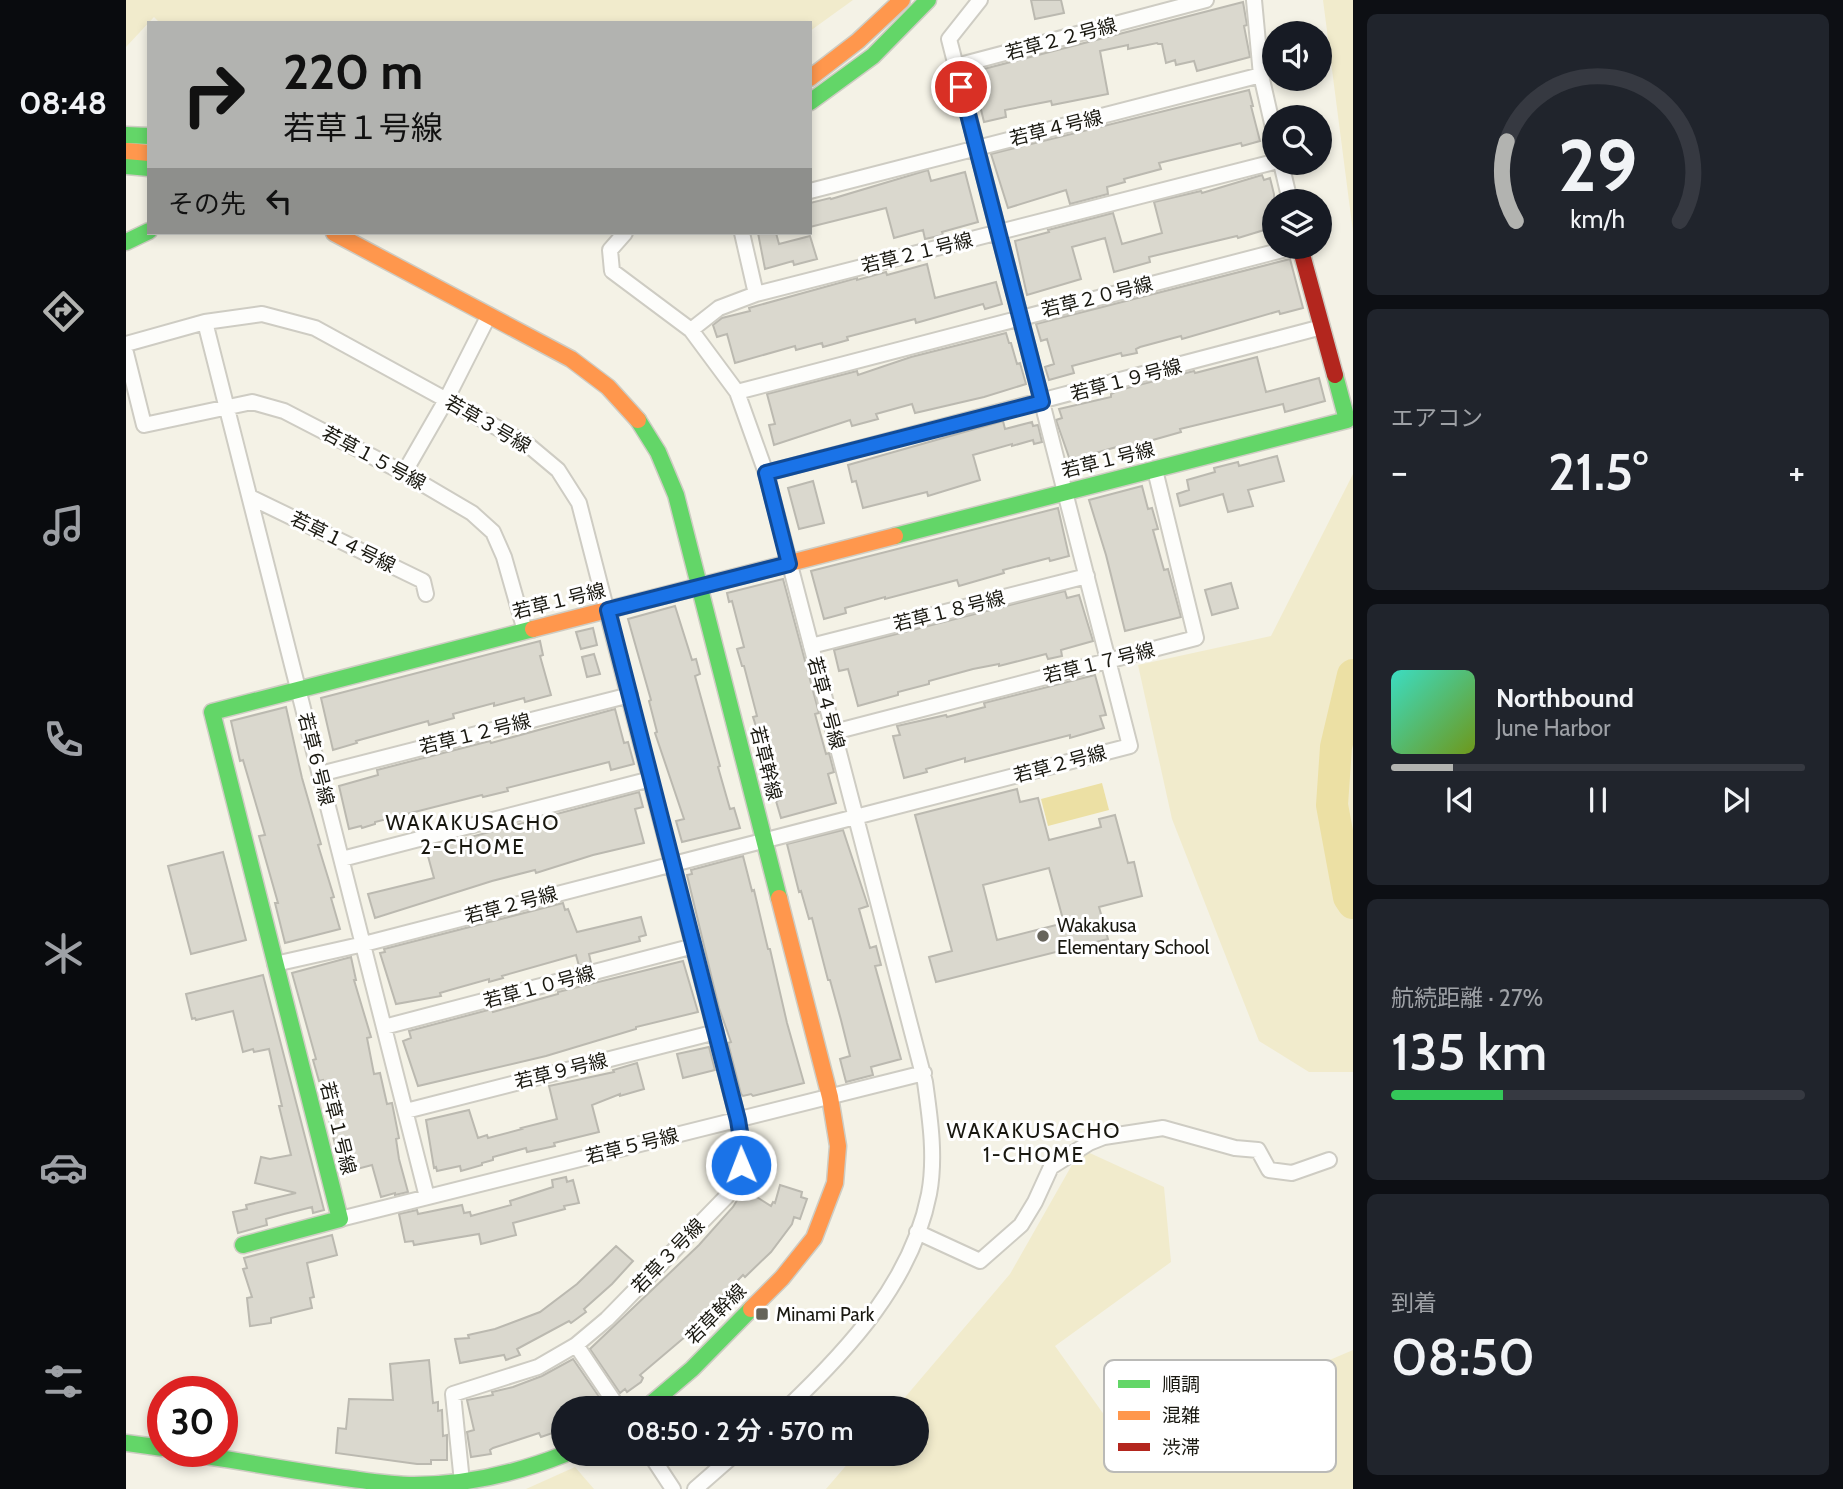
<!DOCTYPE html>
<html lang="ja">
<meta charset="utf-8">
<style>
body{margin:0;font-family:Cabin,"Noto Sans JP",sans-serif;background:#20242c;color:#f1f3f6;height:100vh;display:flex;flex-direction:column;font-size:26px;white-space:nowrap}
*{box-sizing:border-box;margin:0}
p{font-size:23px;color:#9ea1a6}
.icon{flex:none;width:38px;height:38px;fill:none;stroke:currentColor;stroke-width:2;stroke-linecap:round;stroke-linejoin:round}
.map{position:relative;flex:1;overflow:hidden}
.panel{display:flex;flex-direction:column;gap:14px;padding:14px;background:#0d0f14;width:490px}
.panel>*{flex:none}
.banner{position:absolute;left:21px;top:21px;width:665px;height:214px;border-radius:0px;box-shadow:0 4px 10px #0003;background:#b2b3b0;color:#111;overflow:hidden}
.tools{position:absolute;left:1136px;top:21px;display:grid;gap:14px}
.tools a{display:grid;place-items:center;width:70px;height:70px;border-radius:50%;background:#171b24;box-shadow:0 4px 10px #0003;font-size:35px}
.speed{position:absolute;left:21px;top:1376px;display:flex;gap:14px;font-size:35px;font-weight:700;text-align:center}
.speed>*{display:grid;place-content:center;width:91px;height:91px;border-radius:50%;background:#171b24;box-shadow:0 4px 10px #0003;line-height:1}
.speed .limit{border:10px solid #d22;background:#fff;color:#111}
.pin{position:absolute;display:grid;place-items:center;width:60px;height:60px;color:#fff;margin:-30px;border:4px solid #fff;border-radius:50%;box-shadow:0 2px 7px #0007}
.me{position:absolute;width:77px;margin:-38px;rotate:359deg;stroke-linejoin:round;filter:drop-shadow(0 0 5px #0008)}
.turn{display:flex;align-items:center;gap:24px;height:147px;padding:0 21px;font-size:32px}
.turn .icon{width:91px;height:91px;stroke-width:2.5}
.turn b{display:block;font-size:49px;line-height:60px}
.then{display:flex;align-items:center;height:66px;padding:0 21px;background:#0003;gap:14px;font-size:26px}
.big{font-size:52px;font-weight:600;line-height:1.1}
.panel .widget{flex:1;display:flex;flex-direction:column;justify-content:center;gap:10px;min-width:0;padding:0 24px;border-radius:10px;background:#20242c}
.panel .dial{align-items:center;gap:0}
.dial svg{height:182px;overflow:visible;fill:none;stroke:#363941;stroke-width:7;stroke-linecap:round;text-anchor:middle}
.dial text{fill:#f1f3f6;stroke:none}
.song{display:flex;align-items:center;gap:21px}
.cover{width:84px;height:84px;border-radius:10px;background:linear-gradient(135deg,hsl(170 70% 55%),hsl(80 70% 35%))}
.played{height:7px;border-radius:4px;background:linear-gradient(90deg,#b2b3b0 15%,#363941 15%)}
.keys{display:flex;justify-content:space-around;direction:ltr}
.heat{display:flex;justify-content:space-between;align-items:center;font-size:38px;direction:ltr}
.charge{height:10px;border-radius:5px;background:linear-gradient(90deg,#34c759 27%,#363941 0)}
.trip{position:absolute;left:425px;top:1396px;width:378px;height:70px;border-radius:35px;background:#171b24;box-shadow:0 4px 10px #0003;font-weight:600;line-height:70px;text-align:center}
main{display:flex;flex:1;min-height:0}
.dock{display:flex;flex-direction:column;width:126px;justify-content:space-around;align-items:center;background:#090b0e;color:#9ea1a6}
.dock .icon{width:49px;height:49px}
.dock .active{color:#b2b3b0}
.dock b{font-size:32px;color:#f1f3f6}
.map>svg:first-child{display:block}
.green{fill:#f1ebcc}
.water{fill:#ece0a4}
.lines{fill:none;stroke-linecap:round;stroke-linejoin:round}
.river{stroke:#ece0a4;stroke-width:32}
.building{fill:#dad8ce;stroke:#bbb9b0;stroke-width:2;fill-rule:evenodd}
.street-casing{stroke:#ceccc3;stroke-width:18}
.fast-casing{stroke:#ceccc3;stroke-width:19}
.slow-casing{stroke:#ceccc3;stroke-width:19}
.jam-casing{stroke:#ceccc3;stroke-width:19}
.street{stroke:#fdfdfb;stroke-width:14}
.fast{stroke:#63d668;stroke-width:16}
.slow{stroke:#ff974d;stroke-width:16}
.jam{stroke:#b3261e;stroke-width:16}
.route-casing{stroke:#114b97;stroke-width:18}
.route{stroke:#1a73e8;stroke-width:12}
.poi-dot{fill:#66645b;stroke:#fff;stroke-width:2.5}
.labels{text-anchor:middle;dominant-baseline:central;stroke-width:6;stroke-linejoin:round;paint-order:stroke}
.street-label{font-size:19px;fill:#191810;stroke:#fff}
.poi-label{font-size:19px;fill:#191810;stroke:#fff;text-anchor:start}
.neighbourhood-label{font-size:21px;letter-spacing:2px;fill:#191810;stroke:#fff}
.key{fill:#fff;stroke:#babab7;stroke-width:2}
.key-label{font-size:19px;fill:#191810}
</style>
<main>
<nav class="dock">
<b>08:48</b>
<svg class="icon active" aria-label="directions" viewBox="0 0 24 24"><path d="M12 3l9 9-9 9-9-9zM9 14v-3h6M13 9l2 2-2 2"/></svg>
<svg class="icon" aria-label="music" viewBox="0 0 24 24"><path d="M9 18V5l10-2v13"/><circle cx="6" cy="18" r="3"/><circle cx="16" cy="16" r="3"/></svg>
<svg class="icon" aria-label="phone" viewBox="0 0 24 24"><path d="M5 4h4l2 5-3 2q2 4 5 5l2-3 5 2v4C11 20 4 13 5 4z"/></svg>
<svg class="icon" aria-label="climate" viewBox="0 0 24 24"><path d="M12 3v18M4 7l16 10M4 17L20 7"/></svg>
<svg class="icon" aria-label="car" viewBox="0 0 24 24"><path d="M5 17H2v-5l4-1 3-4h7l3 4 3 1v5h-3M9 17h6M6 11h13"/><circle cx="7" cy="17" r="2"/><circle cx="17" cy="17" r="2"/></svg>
<svg class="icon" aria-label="filters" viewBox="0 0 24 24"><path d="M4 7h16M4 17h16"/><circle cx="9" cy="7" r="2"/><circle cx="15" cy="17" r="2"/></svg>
</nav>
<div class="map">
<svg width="1227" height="1489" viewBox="0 0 1227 1489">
<rect width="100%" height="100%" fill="#f4f2e6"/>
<path class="green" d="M0,0H727L684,31V23H34L28,17L0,47Z
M1197,0H1227V232Z
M1227,474V1072H1183L1133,1041L1046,819L1012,665L1145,636Z
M955,1149L1038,1187L1045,1262L929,1346L1001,1447L1227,1350V1489H700L730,1454H791V1409H769L884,1274Z
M449,1467L468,1489H400Z"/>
<path class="water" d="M976,783L983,810L922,826L915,799Z"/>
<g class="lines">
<path class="river" d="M1227,675L1210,747L1206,805L1223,897L1227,903"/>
</g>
<path class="building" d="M905,0H935L938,13L909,19Z
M1117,2L1121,25L1118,26L1124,57L1071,71L1068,61L1050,65L1049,60L1040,63L1036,44H1032L1031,43L1002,49V45L974,51L982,94L926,105L925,101L879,110L880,117L858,122L846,72Z
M1123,90L1127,106H1125L1134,141L1116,146L1115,143L1033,163L1035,169L998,179L999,182L981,187L982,194L944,204L940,190L882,208L865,154Z
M802,170L805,181L839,172L852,222L816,232L817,235L799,239L797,230L768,238L760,208L684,227V203L704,198L705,199Z
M1136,175L1138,180L1144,178L1148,194V227L1112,238L1111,236L1023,257L1024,262L988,272L979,238L946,247L955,279L901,295L889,241L923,232L922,230L987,213L996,244L1036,233L1028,202L1075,191L1076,193Z
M632,233H650L653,244L684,236L691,259L668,265L667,261L639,269Z
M1164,259L1177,308L1154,314L1153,311L1056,339L1055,336L1014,347L1010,349L1011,353L996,356L995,353L946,366L948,373L923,380L919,367L928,364L921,339L915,341L910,324Z
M801,264L809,298L870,282L876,304L859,309L857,304L790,323L789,319L721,337L722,340L697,347L696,343L670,350L669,346L609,363L601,334L591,337L587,325L596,318L624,311L623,308L731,278V280L760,272L761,275Z
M880,333L883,343H885L891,364L894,363L900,384L858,397L789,413L786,404L750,414L752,419L726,426L724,420L648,445L643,425L649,424L641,394L731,371L732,375L785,357Z
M1131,357L1140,392L1193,378L1199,401L1159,412L1157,404L1054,429L1055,432L1002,447L1001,444L966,454L967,457L945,463L930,420L936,418L933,409L985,397V394L993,390L1068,371L1069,373Z
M877,421L879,429L906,422L907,426L912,425L916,442L908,444L907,440L886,446V444L847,455L854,480L802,496L801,492L737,508L730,481L726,482L722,465Z
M1151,456L1158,481L1122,490L1127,506L1102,512L1097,494L1054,506L1051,494L1063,490L1061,480L1089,472L1088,468L1112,462L1113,466Z
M687,481L698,523L673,529L662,488Z
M1016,486L1022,509L1026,508L1032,529L1027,530L1038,570L1042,569L1055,617L999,631L980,555L963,500Z
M932,508L943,556L924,561L923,558L877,570L878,573L833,586L831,580L759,599V597L719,608L720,613L698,619L685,571Z
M657,579L693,713L689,714L700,754L703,753L708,772L702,774L710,803L655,818L650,801L653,800L627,717L631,716L618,666H616L611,649L618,647L606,601L603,602L601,593Z
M1105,583L1112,608L1086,615L1079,590Z
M939,591L941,598L953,595L967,641L935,650L936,656L922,659L920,654L873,666V664L847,669L803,681V684L772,692V695L732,706L722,669L713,671L708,650Z
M549,606L566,660L570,659L574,674L569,676L594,766L592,767L604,809L608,808L614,828L556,842L550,821L558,819L529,733L531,732L523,701L525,700L502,619Z
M467,628L471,645L455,649L450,632Z
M414,641L417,655L414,656L425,695L399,702L398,698L368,706V703L327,714L328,718L303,725L302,721L230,741L231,743L207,750L195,698Z
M468,654L474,674L461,677L456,657Z
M969,675L980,715L974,716L978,728L944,738V735L839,762V758L800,769L801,772L778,778L767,736L774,735L771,726L820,715L821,717L859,707L858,703Z
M160,707L176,778L195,844L192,845L208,897L205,898L214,929L159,943L149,903H152L133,836L139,835L117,760L114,761L105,721Z
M489,709L498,743L502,742L508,764L485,770L483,762L381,788L382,791L357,797L356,795L249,822V824L236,828L235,826L223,829L213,786L252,775L251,770L364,741L365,743Z
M891,789L894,802L912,798L923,840L975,827L973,819L989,815L1002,863L1008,862L1016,896L973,907L982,939L810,982L803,957L826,951L789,815ZM923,868L938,923L871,940L857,885Z
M513,792L517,807L509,809L518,843L467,855L410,873L409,870L366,881L249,918L242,894L308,878L300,849Z
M717,830L742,906L733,909L744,948L750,946L755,965L749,966L775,1059L745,1067L747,1075L720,1082L714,1059L724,1056L715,1020L704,980H702L686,918L683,919L675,891L673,892L661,844Z
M97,852L120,940L65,954L42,866Z
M617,856L626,891L628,890L642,949H644L661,1023L678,1083L627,1096L625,1094L617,1096L615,1094L602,1043L605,1042L593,1008L561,875L566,874L565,870Z
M437,903L439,910L442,909L451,932L515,917L520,935L513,937L514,941L463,954L465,963L453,966L450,955L376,976L377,978L363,982V979L324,990L314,993L315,996L270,1004L254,953L259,952L258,949Z
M225,957L230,980H228L245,1037L241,1038L248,1074L254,1073L261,1104L266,1103L273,1138L270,1139L273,1159L282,1192L269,1195V1193L255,1197L246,1165L216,1173L203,1120H205L197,1080L193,1081L187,1060L190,1059L166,973Z
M557,961L572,1012L510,1027V1029L420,1056L292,1086L277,1041L285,1038L283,1031L366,1009L367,1012L432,994V992Z
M137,975L198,1210L187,1213L186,1207L158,1214L140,1219L141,1225L112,1233L107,1212L121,1209L120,1205L170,1193L129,1183L135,1157L144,1159L165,1155L153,1106H156L143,1049L128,1052L127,1049L117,1052L107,1011L70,1020L69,1018L66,1019L60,994Z
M583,1047L589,1070L557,1078L551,1054Z
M511,1063L518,1089L494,1096V1094L466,1105L473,1132L428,1143L429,1146L401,1152L400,1148L367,1157V1160L356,1163V1165L335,1171L334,1166L311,1171L310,1167L308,1168L300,1120L343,1110L352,1138L361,1135L362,1138L396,1129L395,1128L431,1119L423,1086L488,1072L487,1070Z
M440,1177L441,1182L447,1180L453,1203L438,1206L439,1209L387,1223L390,1235L355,1244L353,1234L288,1245L287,1241L279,1242L273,1214L291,1210L292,1214L336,1205L338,1213L344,1212L345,1216L385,1205L384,1201L427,1187L426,1180Z
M654,1185L676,1192L675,1197L681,1199L674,1219L668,1217L666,1224L645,1252L619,1277L617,1275L584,1308L587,1311L573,1325L514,1375L517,1378L515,1382L501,1392L499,1389L494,1393L464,1349L573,1245L607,1207L616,1192L624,1197L626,1194L645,1206L647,1202L649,1203Z
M206,1235L211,1255L181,1263L188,1297L184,1298L186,1308L145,1318V1323L124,1326L121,1298L126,1297L117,1269L121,1268L118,1258Z
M490,1246L507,1261L486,1284L458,1309L460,1312L445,1323L443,1321L391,1349L394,1355L380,1360L378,1355L334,1363L329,1339L343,1338L342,1335L369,1329L414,1312L451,1284Z
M447,1359L478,1404L472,1409H438V1429L415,1437L413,1433L367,1448L364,1450L365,1454L345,1457L341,1432L348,1430L341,1400L367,1395L366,1392L387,1387L416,1376Z
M303,1360L307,1403L312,1402V1411L316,1410L317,1436L321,1435V1460H305V1464H291L210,1453L212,1428L220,1429L223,1399L267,1400L264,1364Z"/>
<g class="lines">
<defs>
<path id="street" d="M1128,0L1135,75L1148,132
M830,66L1080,0
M1155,163L1164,201
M684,191L1135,75
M499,233L484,250L486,271L565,330L611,392L640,473L799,1082C804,1118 810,1157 803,1194C786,1281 723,1349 660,1409
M616,233L630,294
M79,322L301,1197
M565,330L593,308L630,294L1148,162
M0,344L79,322L136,314L189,328L401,444L432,470L453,503L612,1120L616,1145L615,1165L601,1196L481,1319L450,1345L412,1367L327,1394L336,1482
M0,353L18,425L126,402L158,411L278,473L346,513L367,532L378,557L399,631
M611,392L1168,247
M278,473L320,400L363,315
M640,473L1196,327
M124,497L297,581L300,594
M685,646L961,576
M708,732L1070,638L1029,470
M194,774L504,695
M216,859L525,779
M149,964L238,944L1004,746L823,39L854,0
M258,1027L568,946
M280,1111L590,1032
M214,1219L798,1073
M791,1232L854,1261L895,1225L909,1202L925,1167L963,1143L978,1137L1037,1128L1109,1148L1132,1150L1143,1170L1166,1173L1203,1160
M450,1345L493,1409
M524,1454L547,1489
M569,1489L609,1454"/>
<path id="fast" d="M684,102L747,56L802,0
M0,135L23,136
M0,166L23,168
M0,242L23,231
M512,420L532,452L550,495L653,898
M769,536L1221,420L1209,375
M117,1245L214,1219L86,712L407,629
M519,1409L566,1369L625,1309
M0,1443L37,1448
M50,1451C106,1460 162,1470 219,1478C242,1481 265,1485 288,1485C340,1485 391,1473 439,1454"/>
<path id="slow" d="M684,78L732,41L776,0
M0,151L23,153
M208,233L445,359L482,387L512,420
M407,629L769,536
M625,1309L656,1278L688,1238L709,1183L712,1146L704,1097L653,898"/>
<path id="jam" d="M1174,247L1209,375"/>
</defs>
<use href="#street" class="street-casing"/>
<use href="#fast" class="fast-casing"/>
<use href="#slow" class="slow-casing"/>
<use href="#jam" class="jam-casing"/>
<use href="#street" class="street"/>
<use href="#fast" class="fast"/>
<use href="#slow" class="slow"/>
<use href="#jam" class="jam"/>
</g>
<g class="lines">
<defs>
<path id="route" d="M615,1165L616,1145L612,1120L482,610L663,564L640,473L916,402L835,87"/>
</defs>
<use href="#route" class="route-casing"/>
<use href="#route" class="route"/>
</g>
<g class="poi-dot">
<circle cx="917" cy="936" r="7"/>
<rect x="629" y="1307" width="14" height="14" rx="3.5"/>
</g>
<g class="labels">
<g class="street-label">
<text transform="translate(935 39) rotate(-15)">若草２２号線</text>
<text transform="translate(930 128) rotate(-14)">若草４号線</text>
<text transform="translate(791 253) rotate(-14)">若草２１号線</text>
<text transform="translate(971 297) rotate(-14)">若草２０号線</text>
<text transform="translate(1000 380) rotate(-15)">若草１９号線</text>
<text transform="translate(362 424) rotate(30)">若草３号線</text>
<text transform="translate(248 458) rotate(28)">若草１５号線</text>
<text transform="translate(982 460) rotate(-14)">若草１号線</text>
<text transform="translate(217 542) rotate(26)">若草１４号線</text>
<text transform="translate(433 601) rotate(-14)">若草１号線</text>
<text transform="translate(823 611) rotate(-14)">若草１８号線</text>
<text transform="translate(973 663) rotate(-14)">若草１７号線</text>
<text transform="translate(700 703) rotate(75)">若草４号線</text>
<text transform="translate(349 734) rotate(-14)">若草１２号線</text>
<text transform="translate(190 759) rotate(76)">若草６号線</text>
<text transform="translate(640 763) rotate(76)">若草幹線</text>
<text transform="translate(934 764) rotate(-15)">若草２号線</text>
<text transform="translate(385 905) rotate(-15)">若草２号線</text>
<text transform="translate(413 987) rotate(-15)">若草１０号線</text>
<text transform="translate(435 1071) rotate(-14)">若草９号線</text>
<text transform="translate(212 1128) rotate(76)">若草１号線</text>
<text transform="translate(506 1146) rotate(-14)">若草５号線</text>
<text transform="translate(542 1256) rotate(-46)">若草３号線</text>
<text transform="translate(590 1314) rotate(-45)">若草幹線</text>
</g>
<g class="poi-label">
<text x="931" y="925">Wakakusa<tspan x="931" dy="22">Elementary School</tspan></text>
<text x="650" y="1314">Minami Park</text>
</g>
<g class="neighbourhood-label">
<text x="347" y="822">WAKAKUSACHO<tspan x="347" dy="24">2-CHOME</tspan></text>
<text x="908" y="1130">WAKAKUSACHO<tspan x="908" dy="24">1-CHOME</tspan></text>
</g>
</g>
<rect x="978" y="1360" width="232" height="112" rx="10" class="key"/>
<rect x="992" y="1380" width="32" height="8" fill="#63d668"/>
<rect x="992" y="1411" width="32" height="9" fill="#ff974d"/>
<rect x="992" y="1443" width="32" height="8" fill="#b3261e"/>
<g class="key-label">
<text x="1036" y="1391">順調</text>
<text x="1036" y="1422">混雑</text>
<text x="1036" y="1454">渋滞</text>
</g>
</svg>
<div class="tools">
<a><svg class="icon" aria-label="sound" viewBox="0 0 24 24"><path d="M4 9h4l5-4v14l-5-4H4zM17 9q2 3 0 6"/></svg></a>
<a><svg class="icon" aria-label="search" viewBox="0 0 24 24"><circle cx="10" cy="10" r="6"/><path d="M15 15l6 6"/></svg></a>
<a><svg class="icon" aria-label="layers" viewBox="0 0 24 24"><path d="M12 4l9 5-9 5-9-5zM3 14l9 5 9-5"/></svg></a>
</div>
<div class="speed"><div class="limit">30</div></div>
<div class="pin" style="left:835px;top:87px;background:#d93025"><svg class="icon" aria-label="arrive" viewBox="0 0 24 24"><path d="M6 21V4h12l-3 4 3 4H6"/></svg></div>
<svg class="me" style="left:615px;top:1165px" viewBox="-20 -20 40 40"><circle r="17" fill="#1a73e8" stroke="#fff" stroke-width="3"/><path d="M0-11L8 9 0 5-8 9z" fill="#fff"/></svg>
<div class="trip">08:50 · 2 分 · 570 m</div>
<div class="banner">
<div class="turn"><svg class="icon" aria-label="right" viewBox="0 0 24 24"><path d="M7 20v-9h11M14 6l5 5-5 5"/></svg><div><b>220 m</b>若草１号線</div></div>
<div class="then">その先<svg class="icon" aria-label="left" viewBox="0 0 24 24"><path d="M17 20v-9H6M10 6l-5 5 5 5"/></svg></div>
</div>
</div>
<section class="panel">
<div class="widget dial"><svg viewBox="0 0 100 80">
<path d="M14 69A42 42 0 1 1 86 69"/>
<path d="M14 69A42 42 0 0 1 10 34" stroke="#b2b3b0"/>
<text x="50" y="56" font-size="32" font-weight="700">29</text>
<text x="50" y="72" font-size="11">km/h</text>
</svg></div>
<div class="widget"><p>エアコン</p>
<div class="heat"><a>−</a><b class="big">21.5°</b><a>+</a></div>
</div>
<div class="widget">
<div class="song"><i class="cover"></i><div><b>Northbound</b><p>June Harbor</p></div></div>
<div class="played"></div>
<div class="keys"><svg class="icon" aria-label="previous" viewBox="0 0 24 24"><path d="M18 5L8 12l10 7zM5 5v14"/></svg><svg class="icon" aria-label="pause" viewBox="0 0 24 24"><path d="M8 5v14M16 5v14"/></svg><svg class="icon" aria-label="next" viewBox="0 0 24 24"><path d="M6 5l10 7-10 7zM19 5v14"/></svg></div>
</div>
<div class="widget"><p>航続距離 · 27%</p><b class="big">135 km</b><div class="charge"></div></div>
<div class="widget"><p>到着</p><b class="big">08:50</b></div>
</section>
</main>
